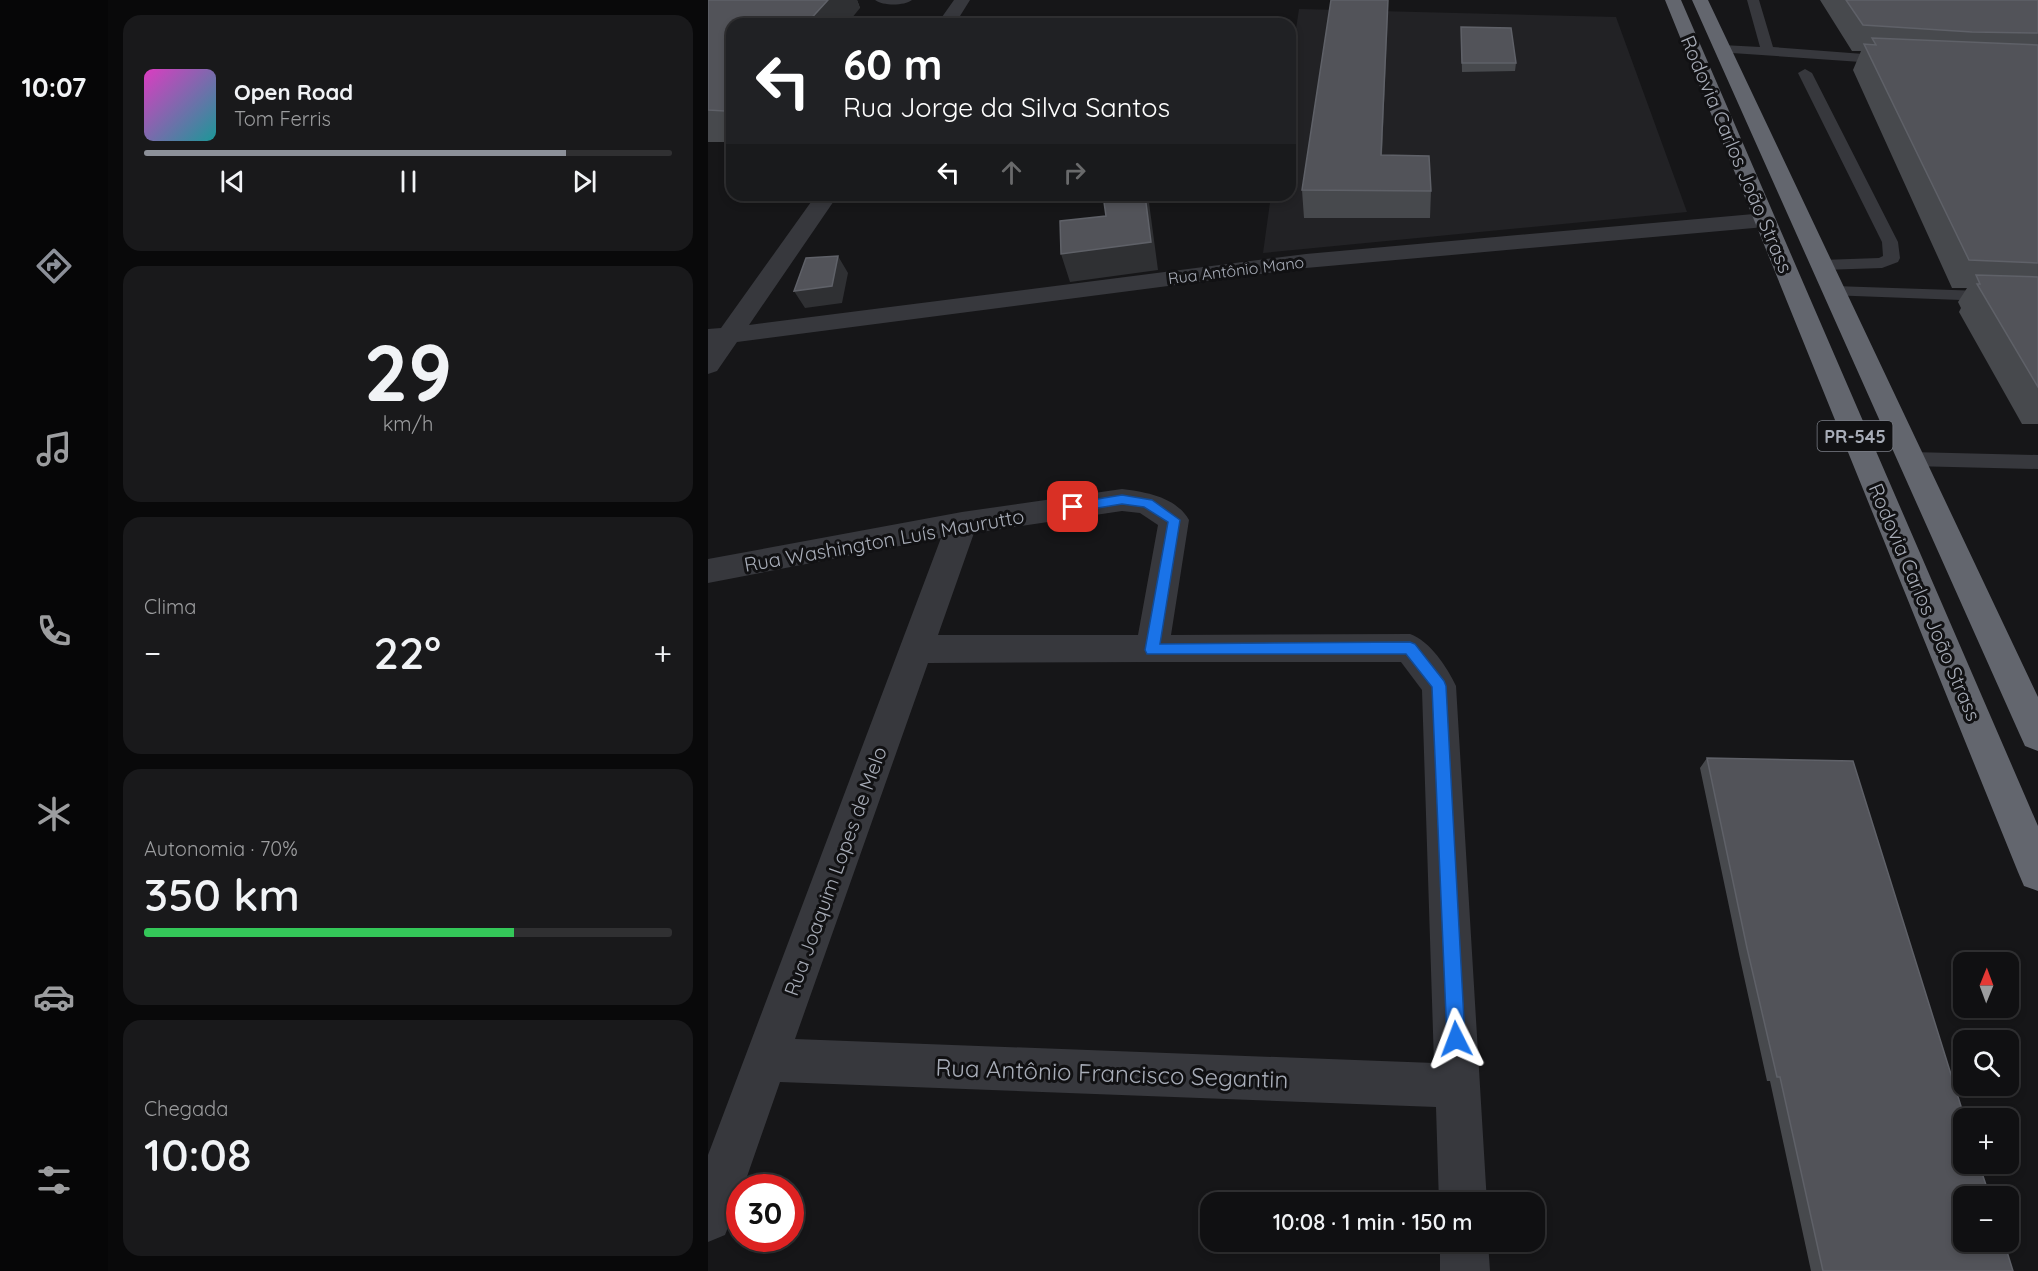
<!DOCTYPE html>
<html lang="pt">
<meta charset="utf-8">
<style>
body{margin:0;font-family:Quicksand,sans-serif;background:#19191b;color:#f1f3f6;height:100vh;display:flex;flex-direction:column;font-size:22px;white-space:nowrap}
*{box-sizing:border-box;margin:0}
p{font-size:20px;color:#9c9d9f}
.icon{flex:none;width:33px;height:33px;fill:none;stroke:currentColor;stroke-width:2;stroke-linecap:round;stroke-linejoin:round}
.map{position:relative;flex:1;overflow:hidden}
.panel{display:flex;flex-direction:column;gap:15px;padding:15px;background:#09090a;width:600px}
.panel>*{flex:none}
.guide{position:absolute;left:18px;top:18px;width:570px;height:183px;border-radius:18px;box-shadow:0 3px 9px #0003,0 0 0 2px #303032;background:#202124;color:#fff;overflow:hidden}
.needle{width:39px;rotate:1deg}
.controls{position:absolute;left:1245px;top:952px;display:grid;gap:12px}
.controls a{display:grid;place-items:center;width:66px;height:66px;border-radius:12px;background:#101012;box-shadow:0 3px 9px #0003,0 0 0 2px #303032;font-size:30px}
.speed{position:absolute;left:18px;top:1174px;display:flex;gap:12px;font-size:30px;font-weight:700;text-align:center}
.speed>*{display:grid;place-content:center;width:78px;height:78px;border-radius:50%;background:#101012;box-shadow:0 3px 9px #0003,0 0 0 2px #303032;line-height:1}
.speed .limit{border:9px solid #d22;background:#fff;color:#111}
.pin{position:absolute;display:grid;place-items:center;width:51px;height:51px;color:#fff;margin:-26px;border-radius:12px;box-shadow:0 3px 9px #0006}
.me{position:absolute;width:66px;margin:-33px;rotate:357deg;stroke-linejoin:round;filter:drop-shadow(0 0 4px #0008)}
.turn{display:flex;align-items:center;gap:21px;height:126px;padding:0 18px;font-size:27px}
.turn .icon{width:78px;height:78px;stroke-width:2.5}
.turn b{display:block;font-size:42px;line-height:51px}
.lanes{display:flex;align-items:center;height:57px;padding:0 18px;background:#0003;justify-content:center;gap:30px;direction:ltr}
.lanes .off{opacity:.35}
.big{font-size:45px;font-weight:600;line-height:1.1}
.panel .card{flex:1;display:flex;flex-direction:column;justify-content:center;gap:9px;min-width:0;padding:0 21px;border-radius:18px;background:#19191b}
.panel .dial{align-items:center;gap:0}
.dial b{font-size:78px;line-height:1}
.song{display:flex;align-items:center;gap:18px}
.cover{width:72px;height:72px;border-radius:9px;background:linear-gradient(135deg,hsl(310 70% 55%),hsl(180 70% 35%))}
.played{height:6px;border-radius:3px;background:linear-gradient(90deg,#8c9099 80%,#303032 80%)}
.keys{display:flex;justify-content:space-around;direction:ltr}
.heat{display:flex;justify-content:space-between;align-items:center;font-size:33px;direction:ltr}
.charge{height:9px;border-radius:4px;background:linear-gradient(90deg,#34c759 70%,#303032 0)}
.trip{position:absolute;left:492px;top:1192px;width:345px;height:60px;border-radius:18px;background:#101012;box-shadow:0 3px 9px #0003,0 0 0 2px #303032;font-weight:600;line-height:60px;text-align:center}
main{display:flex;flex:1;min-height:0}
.menu{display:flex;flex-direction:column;width:108px;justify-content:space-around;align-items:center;background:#060607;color:#9c9d9f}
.menu .icon{width:42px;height:42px}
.menu .active{color:#8c9099}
.menu b{font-size:27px;color:#f1f3f6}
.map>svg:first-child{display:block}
.built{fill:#222225}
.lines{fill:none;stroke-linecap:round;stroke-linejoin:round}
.lane{fill:#37383d;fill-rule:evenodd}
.street{fill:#37383d;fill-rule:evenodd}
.highway{fill:#63666e;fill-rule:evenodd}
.wall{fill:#47494d}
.shaded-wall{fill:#2f3033}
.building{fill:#525359;stroke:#5f6168;stroke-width:1.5}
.route{fill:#1a73e8;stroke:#114b97;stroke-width:1.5}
.labels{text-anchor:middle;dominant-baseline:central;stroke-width:6;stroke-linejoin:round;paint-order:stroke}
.far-street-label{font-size:16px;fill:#a8adb8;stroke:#111113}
.shield{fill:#111113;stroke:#7b7e86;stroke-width:1.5}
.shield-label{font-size:18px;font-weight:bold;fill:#a8adb8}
.street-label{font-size:20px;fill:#a8adb8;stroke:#111113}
.near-street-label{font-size:24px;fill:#a8adb8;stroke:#111113}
</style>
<main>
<nav class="menu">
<b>10:07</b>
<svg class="icon active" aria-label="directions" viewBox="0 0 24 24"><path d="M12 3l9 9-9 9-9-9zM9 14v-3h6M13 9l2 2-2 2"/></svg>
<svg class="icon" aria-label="music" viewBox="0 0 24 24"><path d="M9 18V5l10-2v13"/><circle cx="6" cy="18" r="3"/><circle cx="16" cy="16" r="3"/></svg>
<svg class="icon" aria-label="phone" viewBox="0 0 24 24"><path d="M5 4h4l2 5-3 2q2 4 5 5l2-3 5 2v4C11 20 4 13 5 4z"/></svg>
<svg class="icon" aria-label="climate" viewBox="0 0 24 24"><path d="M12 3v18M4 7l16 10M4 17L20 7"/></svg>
<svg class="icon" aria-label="car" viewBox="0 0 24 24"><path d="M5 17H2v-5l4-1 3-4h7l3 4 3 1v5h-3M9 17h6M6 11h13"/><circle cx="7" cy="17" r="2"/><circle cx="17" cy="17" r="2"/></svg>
<svg class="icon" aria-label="filters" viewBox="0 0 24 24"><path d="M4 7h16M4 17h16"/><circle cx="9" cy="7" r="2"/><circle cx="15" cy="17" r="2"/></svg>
</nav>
<section class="panel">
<div class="card">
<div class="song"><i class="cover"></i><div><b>Open Road</b><p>Tom Ferris</p></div></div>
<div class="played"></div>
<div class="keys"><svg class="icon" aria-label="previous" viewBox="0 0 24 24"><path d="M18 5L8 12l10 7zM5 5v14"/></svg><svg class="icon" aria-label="pause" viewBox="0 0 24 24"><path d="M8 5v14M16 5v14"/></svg><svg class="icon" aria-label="next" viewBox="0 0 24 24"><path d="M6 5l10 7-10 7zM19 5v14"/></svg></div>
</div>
<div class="card dial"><b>29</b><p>km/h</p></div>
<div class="card"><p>Clima</p>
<div class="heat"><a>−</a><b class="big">22°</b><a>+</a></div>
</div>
<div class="card"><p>Autonomia · 70%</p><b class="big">350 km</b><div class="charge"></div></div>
<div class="card"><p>Chegada</p><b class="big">10:08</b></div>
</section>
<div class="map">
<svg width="1330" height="1271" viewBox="0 0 1330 1271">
<rect width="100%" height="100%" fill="#161618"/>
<path class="built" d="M591,9L908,17L979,212L555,253L563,195H582V69Z"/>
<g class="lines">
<path class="lane" d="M167,0H204C196,6 175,6 167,0Z
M1039,0H1051L1065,47L1182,56L1189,60L1182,64L1009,52L1007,49L1009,46L1014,45L1052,47Z
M1097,69L1104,73L1190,242L1192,258L1190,262L1174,268L1114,270L1108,269L1105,265L1108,261L1114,260L1171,258L1175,256L1174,242L1090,73Z
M1126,286L1330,293V303L1120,295L1117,291L1120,287Z
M1203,452L1330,455V469L1203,466L1196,464L1193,459L1196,454Z"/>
<path class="street" d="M246,0H262L247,24H229Z
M108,195H130L41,325L598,254L1057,213L1065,215L1068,220L1065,225L1057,227L598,268L29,342L9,371L0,374V329L13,328Z
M414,489C438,492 468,497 481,520L463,635L702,634C722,641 739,667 748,686L779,1203H731L728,1107L72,1082L35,1188H32V1197L17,1235L0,1242V1155L233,538L0,583V559L254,512ZM414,511L432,513L450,525L430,635H230L266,533ZM440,662H693L714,690L726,1063L87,1039L220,663Z
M732,1242H780L782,1271H732Z"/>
<path class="highway" d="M957,0H973L1330,826V891L1316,886L1310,872Z
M984,0H1000L1330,697V751L1317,746L1312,735Z"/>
</g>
<path class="wall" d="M0,0H149L152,8L24,24V142H0Z
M680,0L674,155L723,191L722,218H596L594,190Z
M1112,0H1330V424H1314L1251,312L1253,308L1250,302L1259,288H1244L1145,70L1153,51H1144Z
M753,27L808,63L807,71L754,72Z
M999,758L1305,1271H1103L1062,1081H1059L1031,954L992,768Z"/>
<path class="shaded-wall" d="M120,0H149L152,8L139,24H98Z
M680,0V19L672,183L673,155Z
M24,103V123L17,111Z
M437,195H440L450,270L362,282L353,254Z
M130,256L140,273L134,303L97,308L86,291Z"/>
<path class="building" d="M0,0H120L98,24H24V103L17,111L0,110Z
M623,0H680L673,155L721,156L723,191L594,190Z
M1138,0H1330V33L1264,32L1155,25Z
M753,27L803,28L808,63H754Z
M1164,38L1330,45V263L1261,260L1156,44L1168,45Z
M395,195H437L443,242L353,254L352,221L398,216Z
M130,256L124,286L86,291L98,258Z
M1268,275L1330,277V387L1269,284H1272Z
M999,758L1145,761L1257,1119H1256V1164H1271L1282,1197H1256V1242H1296L1305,1271H1115L1072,1077H1069L1039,948Z"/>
<path class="route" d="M414,495L444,500L472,520L452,644L702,642L707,644L736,681L738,686L757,1039L755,1045L748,1048L742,1045L739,1039L724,687L698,654H439L437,650L460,522L436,507L414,504L365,512L359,507L365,503Z"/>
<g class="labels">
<g class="far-street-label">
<text transform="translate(528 270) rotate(-7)">Rua Antônio Mano</text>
</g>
<rect class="shield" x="1109.5" y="421" width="75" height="30" rx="4.5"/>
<g class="shield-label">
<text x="1147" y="436">PR-545</text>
</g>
<g class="street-label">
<text transform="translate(1029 154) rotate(67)">Rodovia Carlos João Strass</text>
<text transform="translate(176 540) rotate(-10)">Rua Washington Luís Maurutto</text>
<text transform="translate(1217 602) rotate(67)">Rodovia Carlos João Strass</text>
<text transform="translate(127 871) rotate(-70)">Rua Joaquim Lopes de Melo</text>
</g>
<g class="near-street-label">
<text transform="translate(404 1073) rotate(2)">Rua Antônio Francisco Segantin</text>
</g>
</g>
</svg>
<div class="controls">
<a><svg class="needle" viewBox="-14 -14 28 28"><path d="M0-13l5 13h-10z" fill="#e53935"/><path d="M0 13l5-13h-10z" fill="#9c9d9f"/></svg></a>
<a><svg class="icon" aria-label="search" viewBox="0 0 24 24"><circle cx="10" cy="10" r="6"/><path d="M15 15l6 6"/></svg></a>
<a>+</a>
<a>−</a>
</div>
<div class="speed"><div class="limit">30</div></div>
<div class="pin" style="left:365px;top:507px;background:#d93025"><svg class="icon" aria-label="arrive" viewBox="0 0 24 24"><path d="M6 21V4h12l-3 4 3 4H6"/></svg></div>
<svg class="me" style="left:748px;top:1039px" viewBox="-20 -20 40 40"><path d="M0-17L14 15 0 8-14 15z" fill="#1a73e8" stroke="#fff" stroke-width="4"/></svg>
<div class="trip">10:08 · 1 min · 150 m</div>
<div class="guide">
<div class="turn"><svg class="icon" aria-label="left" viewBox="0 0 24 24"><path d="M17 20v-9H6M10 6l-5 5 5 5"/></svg><div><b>60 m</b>Rua Jorge da Silva Santos</div></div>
<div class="lanes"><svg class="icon" aria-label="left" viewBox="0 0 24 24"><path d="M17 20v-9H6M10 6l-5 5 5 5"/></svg><svg class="icon off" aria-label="ahead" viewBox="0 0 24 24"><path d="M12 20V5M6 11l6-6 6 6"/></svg><svg class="icon off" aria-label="right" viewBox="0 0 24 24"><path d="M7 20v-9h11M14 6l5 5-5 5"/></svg></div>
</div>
</div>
</main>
